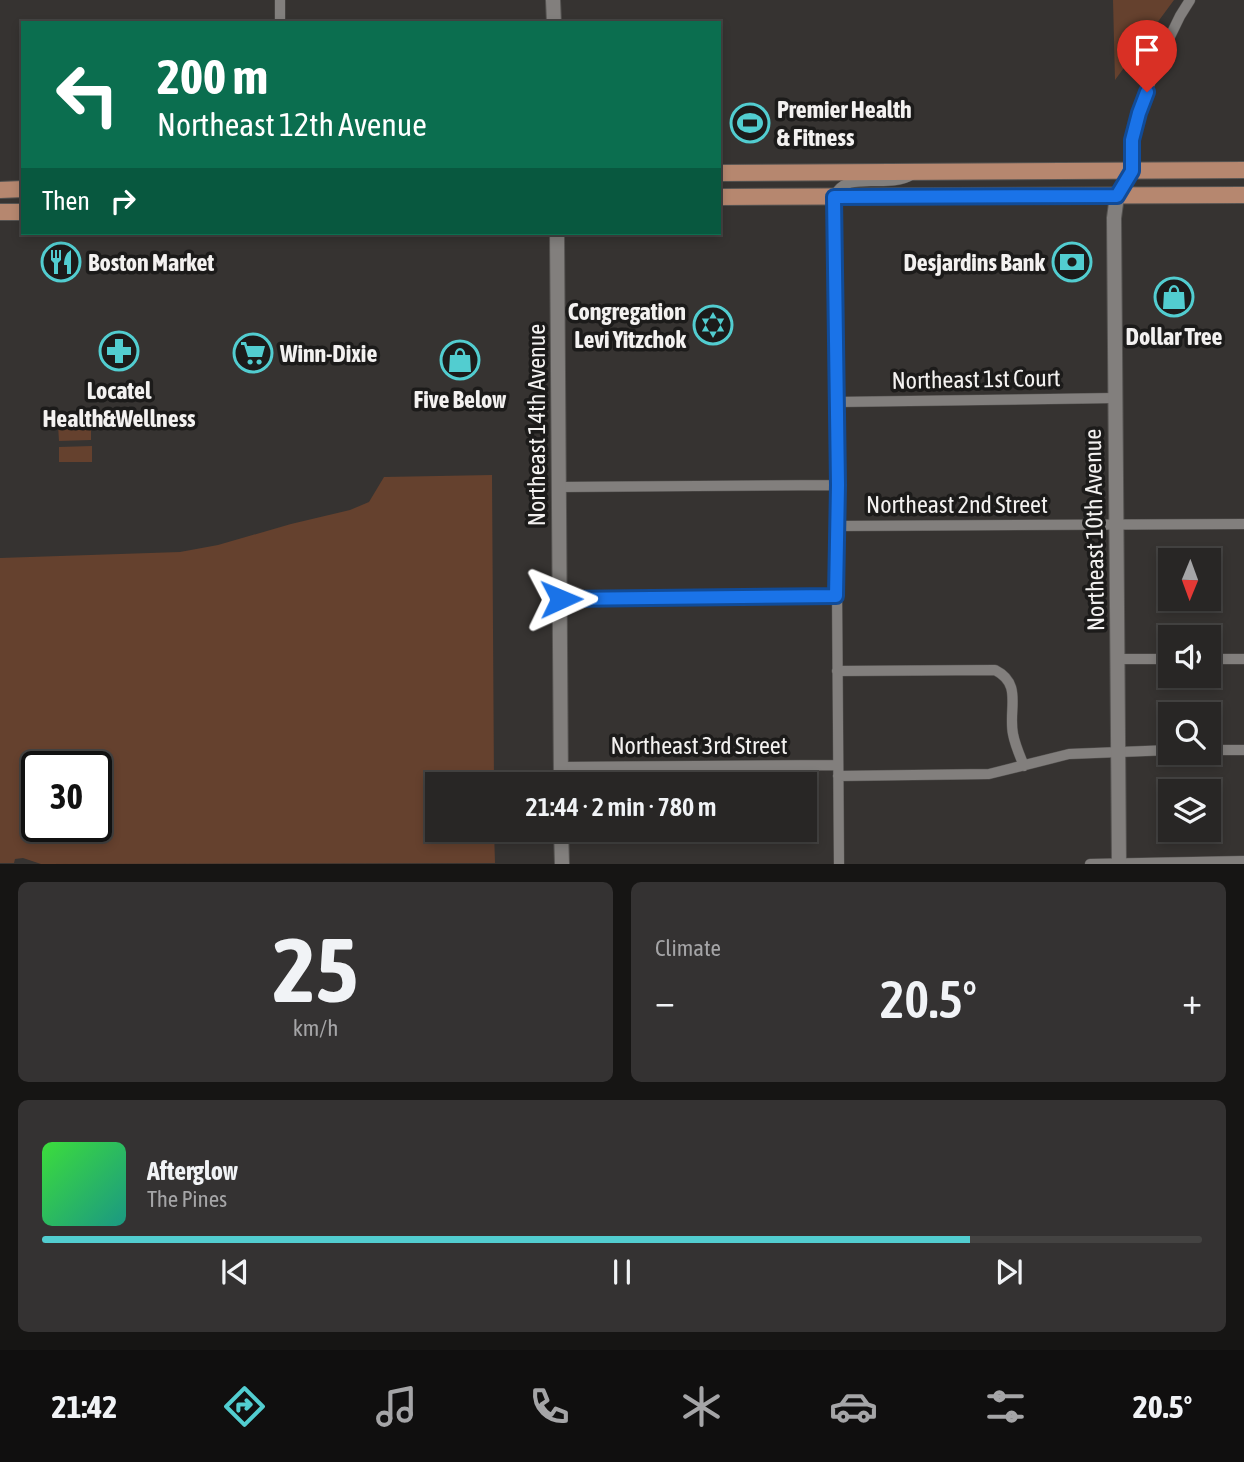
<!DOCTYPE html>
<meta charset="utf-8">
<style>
body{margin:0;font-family:"Asap Condensed",sans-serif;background:#343232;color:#f1f3f6;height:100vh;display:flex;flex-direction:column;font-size:26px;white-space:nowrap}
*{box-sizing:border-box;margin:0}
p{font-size:23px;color:#a5a5a7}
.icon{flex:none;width:38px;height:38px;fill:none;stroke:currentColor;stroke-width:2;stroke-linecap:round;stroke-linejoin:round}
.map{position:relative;height:864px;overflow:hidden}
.panel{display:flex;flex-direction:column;gap:18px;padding:18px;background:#161514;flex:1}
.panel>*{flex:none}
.top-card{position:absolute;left:21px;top:21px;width:700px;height:214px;border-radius:0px;box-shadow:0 4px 10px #0003,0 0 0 2px #444342;background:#0b6e4f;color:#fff;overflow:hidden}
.needle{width:46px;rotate:181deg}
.controls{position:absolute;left:1158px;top:548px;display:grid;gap:14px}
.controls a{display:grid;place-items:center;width:63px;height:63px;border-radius:0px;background:#282625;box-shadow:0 4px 10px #0003,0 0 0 2px #444342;font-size:35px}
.speed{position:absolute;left:21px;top:751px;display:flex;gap:14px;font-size:35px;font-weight:700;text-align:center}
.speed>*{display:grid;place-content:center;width:91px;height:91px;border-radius:50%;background:#282625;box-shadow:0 4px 10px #0003,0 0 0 2px #444342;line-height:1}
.speed .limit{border:4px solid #111;border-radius:10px;background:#fff;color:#111}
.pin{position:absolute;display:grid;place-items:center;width:60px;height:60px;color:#fff;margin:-72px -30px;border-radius:50% 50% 50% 0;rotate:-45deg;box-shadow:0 0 7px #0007}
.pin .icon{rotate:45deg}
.me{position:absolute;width:77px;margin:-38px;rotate:89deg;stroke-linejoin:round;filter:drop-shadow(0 0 5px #0008)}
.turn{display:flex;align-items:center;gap:24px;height:147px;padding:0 21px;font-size:32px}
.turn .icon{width:91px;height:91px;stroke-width:2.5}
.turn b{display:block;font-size:49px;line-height:60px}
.then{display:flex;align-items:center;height:66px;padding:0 21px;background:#0003;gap:14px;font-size:26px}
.big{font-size:52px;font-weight:600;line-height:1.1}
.panel .tile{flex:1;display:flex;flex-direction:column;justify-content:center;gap:10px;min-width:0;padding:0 24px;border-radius:10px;background:#343232}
.panel .dial{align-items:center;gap:0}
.dial b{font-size:91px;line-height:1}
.song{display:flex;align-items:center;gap:21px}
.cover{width:84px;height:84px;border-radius:10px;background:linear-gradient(135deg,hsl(120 70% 55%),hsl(170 70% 35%))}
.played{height:7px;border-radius:4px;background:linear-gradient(90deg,#52cdd0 80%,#444342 80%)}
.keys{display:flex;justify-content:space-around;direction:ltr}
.heat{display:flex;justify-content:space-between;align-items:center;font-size:38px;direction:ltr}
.panel .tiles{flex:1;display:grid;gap:18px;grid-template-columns:1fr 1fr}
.tile:last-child{grid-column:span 2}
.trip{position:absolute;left:425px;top:772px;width:392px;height:70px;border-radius:0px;background:#282625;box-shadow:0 4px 10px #0003,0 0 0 2px #444342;font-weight:600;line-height:70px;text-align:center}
.tab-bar{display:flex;height:112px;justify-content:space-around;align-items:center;background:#100f0f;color:#a5a5a7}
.tab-bar .icon{width:49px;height:49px}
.tab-bar .active{color:#52cdd0}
.tab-bar b{font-size:32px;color:#f1f3f6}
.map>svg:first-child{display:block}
.green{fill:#65412e;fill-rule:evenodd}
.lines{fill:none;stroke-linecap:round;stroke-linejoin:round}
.street-casing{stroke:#555351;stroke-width:11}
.secondary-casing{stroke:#555351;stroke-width:16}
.primary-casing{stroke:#555351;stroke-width:18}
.street{stroke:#827f7d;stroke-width:10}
.secondary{stroke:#827f7d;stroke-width:14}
.primary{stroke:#b6876f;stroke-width:16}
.route-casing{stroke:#114b97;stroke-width:18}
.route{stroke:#1a73e8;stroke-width:12}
.labels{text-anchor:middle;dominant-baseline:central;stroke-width:7;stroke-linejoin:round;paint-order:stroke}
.poi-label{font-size:24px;font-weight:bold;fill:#f3f1f0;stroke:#1c1b1a;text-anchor:start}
.street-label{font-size:24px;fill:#f3f1f0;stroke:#1c1b1a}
</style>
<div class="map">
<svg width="1244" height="864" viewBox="0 0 1244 864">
<rect width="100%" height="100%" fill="#363331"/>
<path class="green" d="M1113,0H1174L1115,80Z
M91,424V440L59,441L58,425Z
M92,446V462H59V447Z
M492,475L494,784H438V830H494L495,863L41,864L23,858L15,859L14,863H0V558L180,552L218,545L291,524L350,510L369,502L384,477ZM37,766H96V826H37Z"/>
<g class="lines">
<defs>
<path id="street" d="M280,0V23
M1117,196L1132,171V140L1138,113L1163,51L1180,16L1190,0
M837,402L1115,398
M560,487L838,485
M838,526L1244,524
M560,599L836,596
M1118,659H1171
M1209,659H1244
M837,671L995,670C1023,684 1008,709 1013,734C1015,745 1020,756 1024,766
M1209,750H1244
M561,767L838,765
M838,776L989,774L1069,754L1171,750
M839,864C836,641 837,419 834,197C846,168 887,191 913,174
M1090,864L1244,861"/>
<path id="secondary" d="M553,0L554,23
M1117,196L1114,218L1119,864
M557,233L561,784
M561,830L562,864"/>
<path id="primary" d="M719,173L1244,170
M0,190L23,189
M719,197L1244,195
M0,212H23"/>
</defs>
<use href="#street" class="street-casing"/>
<use href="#secondary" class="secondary-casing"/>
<use href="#primary" class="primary-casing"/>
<use href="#street" class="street"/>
<use href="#secondary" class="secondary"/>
<use href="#primary" class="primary"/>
</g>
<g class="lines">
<defs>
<path id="route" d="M561,599L836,596L838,485L834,197L1117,196L1132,171V140L1139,113L1147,92"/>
</defs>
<use href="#route" class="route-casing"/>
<use href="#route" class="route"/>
</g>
<defs>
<symbol id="stadium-ring" viewBox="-11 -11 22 22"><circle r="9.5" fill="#1c1b1a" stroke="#52cdd0" stroke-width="1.5"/><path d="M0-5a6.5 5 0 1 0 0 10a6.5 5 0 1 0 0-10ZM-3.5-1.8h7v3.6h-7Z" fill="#52cdd0"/></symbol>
<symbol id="restaurant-ring" viewBox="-11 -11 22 22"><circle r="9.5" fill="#1c1b1a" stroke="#52cdd0" stroke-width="1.5"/><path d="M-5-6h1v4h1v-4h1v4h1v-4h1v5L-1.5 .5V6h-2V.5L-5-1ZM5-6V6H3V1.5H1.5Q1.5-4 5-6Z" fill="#52cdd0"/></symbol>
<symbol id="bank-ring" viewBox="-11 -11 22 22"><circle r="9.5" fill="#1c1b1a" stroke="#52cdd0" stroke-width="1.5"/><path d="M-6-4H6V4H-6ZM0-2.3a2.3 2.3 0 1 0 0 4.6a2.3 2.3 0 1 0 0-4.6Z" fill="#52cdd0"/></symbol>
<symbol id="shop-ring" viewBox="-11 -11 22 22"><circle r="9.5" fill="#1c1b1a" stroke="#52cdd0" stroke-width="1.5"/><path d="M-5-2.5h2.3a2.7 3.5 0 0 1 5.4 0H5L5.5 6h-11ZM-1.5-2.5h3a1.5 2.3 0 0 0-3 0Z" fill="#52cdd0"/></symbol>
<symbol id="synagogue-ring" viewBox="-11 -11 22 22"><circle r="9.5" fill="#1c1b1a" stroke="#52cdd0" stroke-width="1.5"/><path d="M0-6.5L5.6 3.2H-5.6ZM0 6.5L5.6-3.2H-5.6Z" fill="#52cdd0"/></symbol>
<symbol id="pharmacy-ring" viewBox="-11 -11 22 22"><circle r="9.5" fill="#1c1b1a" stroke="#52cdd0" stroke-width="1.5"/><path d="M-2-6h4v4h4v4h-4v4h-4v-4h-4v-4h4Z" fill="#52cdd0"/></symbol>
<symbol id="supermarket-ring" viewBox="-11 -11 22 22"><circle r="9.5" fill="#1c1b1a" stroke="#52cdd0" stroke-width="1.5"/><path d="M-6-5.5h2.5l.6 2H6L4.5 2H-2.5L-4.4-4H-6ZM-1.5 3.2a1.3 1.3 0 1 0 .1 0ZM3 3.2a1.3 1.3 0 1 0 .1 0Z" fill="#52cdd0"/></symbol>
</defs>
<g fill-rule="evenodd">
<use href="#stadium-ring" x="728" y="101" width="44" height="44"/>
<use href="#restaurant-ring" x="39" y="240" width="44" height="44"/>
<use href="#bank-ring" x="1050" y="240" width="44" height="44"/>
<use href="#shop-ring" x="1152" y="275" width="44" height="44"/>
<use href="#synagogue-ring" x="691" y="303" width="44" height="44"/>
<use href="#pharmacy-ring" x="97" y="329" width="44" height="44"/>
<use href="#supermarket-ring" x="231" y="331" width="44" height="44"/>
<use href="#shop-ring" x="438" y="338" width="44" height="44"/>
</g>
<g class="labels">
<g class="poi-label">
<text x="777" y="109">Premier Health<tspan x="777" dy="28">&amp; Fitness</tspan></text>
<text x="88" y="262">Boston Market</text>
<text x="1045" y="262" text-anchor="end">Desjardins Bank</text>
<text x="686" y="311" text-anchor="end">Congregation<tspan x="686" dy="28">Levi Yitzchok</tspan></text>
<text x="1174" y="336" text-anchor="middle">Dollar Tree</text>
<text x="280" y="353">Winn-Dixie</text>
<text x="119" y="390" text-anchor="middle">Locatel<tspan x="119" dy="28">Health&amp;Wellness</tspan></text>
<text x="460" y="399" text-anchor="middle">Five Below</text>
</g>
<g class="street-label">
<text transform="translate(976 379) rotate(-1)">Northeast 1st Court</text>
<text transform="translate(536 425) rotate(-90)">Northeast 14th Avenue</text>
<text x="957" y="504">Northeast 2nd Street</text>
<text transform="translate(1094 530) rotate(-91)">Northeast 10th Avenue</text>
<text x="699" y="745">Northeast 3rd Street</text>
</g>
</g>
</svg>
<div class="controls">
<a><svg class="needle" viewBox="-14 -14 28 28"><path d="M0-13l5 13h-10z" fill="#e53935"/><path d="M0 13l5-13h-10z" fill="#a5a5a7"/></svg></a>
<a><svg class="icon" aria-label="sound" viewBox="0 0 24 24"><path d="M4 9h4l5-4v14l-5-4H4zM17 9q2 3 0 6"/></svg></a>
<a><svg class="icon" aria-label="search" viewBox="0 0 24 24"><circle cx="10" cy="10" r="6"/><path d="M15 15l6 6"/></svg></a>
<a><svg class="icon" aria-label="layers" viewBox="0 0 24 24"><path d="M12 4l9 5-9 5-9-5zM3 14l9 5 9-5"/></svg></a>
</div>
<div class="speed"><div class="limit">30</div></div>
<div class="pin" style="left:1147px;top:92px;background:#d93025"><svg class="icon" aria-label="arrive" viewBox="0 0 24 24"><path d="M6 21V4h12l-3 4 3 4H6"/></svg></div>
<svg class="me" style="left:561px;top:599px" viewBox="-20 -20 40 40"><path d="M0-17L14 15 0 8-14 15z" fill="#1a73e8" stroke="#fff" stroke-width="4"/></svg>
<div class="trip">21:44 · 2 min · 780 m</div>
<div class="top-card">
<div class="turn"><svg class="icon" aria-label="left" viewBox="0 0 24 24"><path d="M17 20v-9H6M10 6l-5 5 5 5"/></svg><div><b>200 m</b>Northeast 12th Avenue</div></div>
<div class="then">Then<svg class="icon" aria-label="right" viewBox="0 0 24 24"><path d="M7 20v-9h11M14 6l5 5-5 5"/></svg></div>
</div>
</div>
<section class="panel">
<div class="tiles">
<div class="tile dial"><b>25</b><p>km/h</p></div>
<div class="tile"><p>Climate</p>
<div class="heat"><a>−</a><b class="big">20.5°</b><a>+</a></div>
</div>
<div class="tile">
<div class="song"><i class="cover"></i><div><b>Afterglow</b><p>The Pines</p></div></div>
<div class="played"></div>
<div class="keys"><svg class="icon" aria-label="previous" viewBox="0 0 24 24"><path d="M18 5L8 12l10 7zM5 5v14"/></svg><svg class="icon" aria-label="pause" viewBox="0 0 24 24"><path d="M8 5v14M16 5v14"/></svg><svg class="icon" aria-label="next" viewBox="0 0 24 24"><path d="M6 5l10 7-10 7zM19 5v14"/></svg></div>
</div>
</div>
</section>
<nav class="tab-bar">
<b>21:42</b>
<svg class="icon active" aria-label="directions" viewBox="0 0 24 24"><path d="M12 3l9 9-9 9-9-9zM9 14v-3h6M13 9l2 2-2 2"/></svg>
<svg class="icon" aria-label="music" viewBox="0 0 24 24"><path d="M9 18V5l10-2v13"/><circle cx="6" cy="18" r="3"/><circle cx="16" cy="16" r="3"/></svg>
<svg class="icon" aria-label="phone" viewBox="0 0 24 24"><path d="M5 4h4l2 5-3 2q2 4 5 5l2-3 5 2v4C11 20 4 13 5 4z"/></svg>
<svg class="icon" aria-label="climate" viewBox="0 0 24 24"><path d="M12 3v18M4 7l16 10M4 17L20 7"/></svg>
<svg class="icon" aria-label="car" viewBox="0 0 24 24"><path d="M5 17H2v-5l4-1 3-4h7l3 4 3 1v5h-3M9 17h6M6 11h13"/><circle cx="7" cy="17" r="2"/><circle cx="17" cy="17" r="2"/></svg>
<svg class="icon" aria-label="filters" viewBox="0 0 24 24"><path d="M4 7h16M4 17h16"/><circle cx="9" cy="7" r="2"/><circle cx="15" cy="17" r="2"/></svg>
<b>20.5°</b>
</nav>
